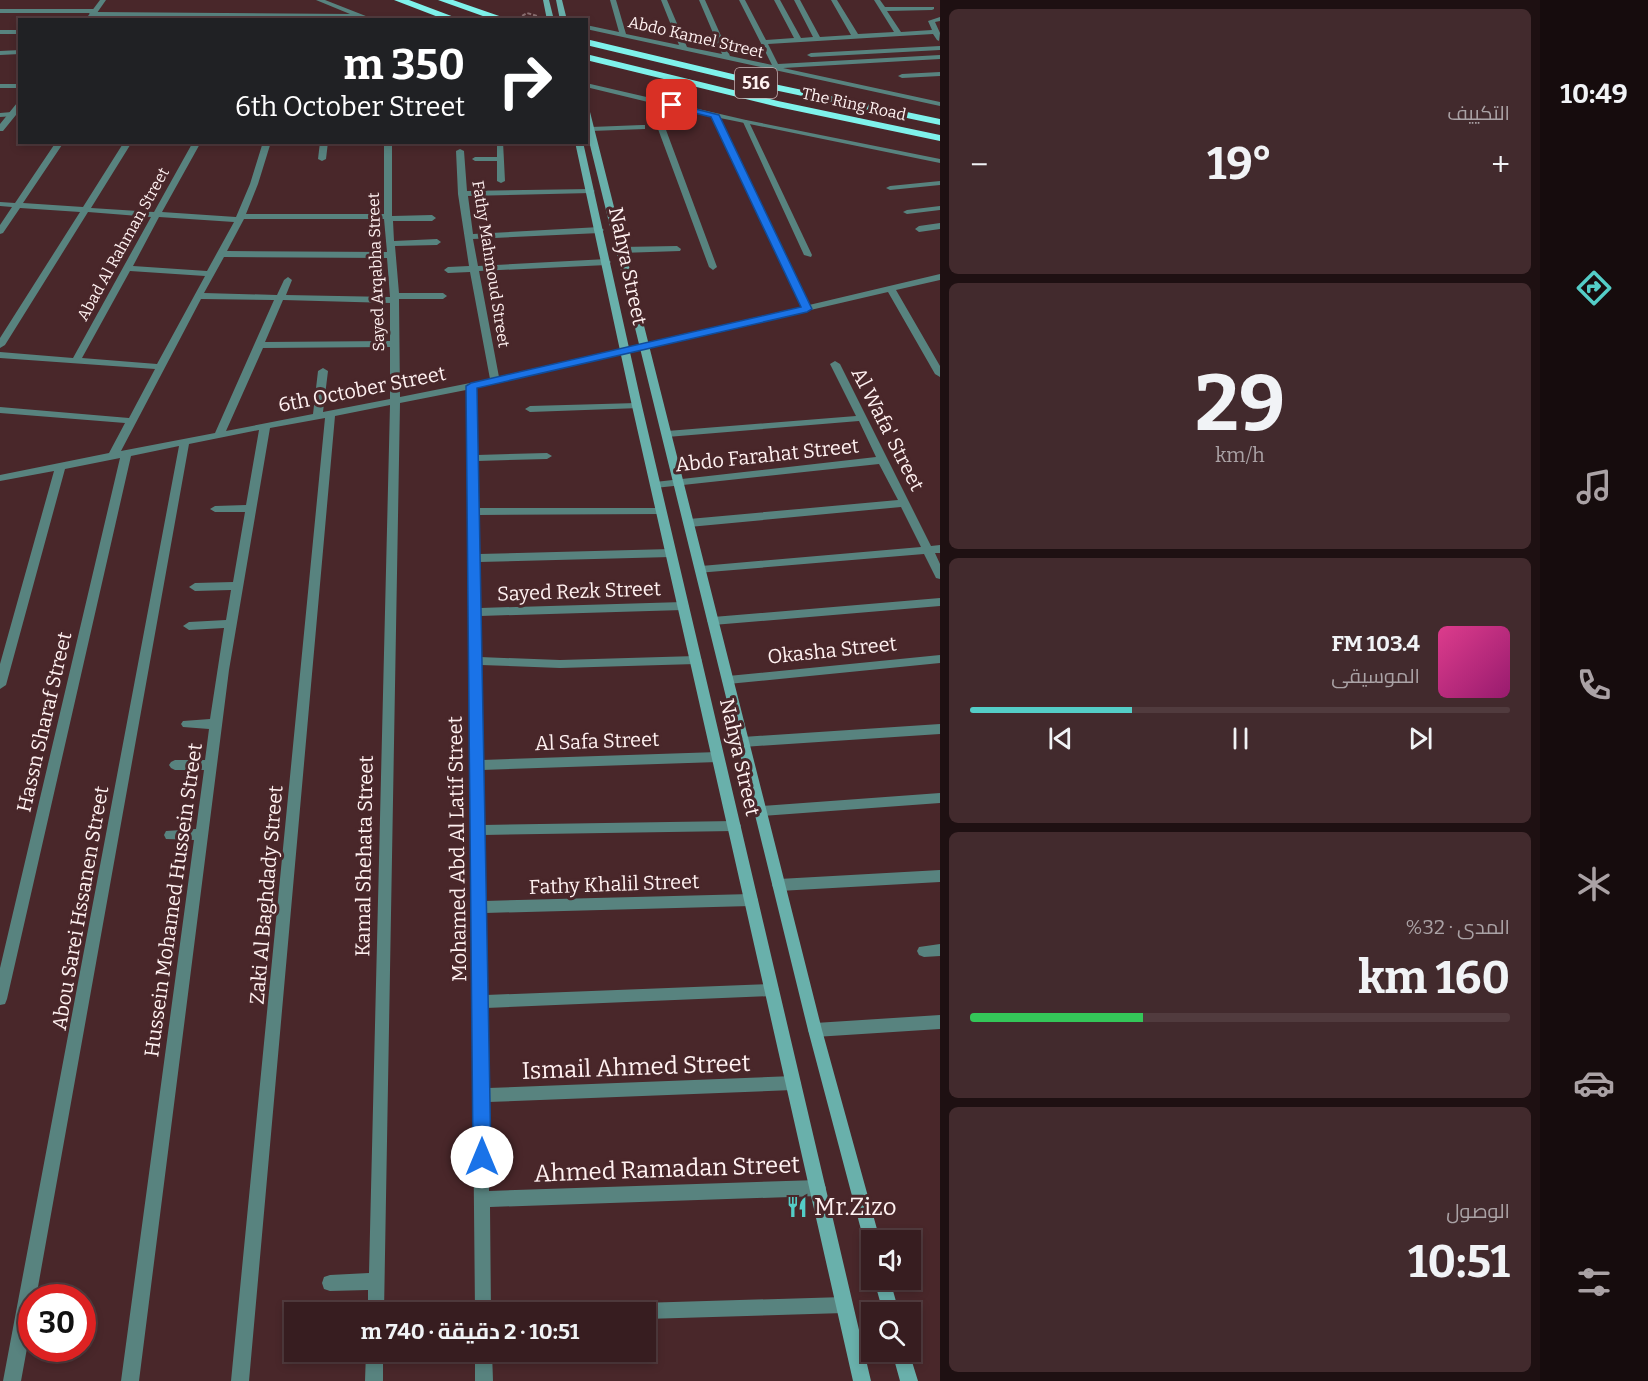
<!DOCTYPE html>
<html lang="ar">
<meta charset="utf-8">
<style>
body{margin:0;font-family:Bitter,Cairo,serif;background:#422a2d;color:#f1f3f6;direction:rtl;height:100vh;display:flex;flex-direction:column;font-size:22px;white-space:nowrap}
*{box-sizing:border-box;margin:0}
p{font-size:20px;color:#aaa2a5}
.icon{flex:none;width:33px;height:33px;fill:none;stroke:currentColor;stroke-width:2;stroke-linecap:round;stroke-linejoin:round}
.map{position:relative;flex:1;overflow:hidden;direction:ltr}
.details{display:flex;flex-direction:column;gap:9px;padding:9px;background:#1e1012;width:600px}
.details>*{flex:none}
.hud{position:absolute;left:18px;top:18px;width:570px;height:126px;border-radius:0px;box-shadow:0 3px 9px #0003,0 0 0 2px #513b3e;direction:rtl;background:#202124;color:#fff;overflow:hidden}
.fabs{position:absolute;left:861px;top:1230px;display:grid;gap:12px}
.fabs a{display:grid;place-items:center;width:60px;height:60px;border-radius:0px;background:#371d20;box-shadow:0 3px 9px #0003,0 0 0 2px #513b3e;font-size:30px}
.speed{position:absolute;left:18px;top:1284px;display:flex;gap:12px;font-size:30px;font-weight:700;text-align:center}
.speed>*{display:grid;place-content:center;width:78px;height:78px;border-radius:50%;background:#371d20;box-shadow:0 3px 9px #0003,0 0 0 2px #513b3e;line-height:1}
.speed .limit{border:9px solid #d22;background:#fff;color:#111}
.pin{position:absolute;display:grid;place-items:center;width:51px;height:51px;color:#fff;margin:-26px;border-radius:12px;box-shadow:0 3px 9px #0006}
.me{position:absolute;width:66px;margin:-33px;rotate:0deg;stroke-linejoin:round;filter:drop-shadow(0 0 4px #0008)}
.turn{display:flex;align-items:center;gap:21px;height:126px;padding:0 24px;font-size:27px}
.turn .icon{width:78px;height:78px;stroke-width:2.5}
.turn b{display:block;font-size:42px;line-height:51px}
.big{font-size:45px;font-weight:700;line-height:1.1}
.details .card{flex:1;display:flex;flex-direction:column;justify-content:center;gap:9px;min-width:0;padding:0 21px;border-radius:9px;background:#422a2d}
.details .dial{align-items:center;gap:0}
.dial b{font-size:78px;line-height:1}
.song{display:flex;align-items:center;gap:18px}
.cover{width:72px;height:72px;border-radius:9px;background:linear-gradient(135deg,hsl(330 70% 55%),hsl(320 70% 35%))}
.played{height:6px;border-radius:3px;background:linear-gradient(90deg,#54cdc7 30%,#513b3e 30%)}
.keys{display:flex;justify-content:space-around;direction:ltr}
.heat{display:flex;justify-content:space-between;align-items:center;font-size:33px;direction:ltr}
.charge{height:9px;border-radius:4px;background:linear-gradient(90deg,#34c759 32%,#513b3e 0)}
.trip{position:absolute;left:284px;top:1302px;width:372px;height:60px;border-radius:0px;background:#371d20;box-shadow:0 3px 9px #0003,0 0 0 2px #513b3e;font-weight:700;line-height:60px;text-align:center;direction:rtl}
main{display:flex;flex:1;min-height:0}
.dock{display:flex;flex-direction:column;width:108px;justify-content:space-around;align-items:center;background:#160c0d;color:#aaa2a5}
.dock .icon{width:42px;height:42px}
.dock .on{color:#54cdc7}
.dock b{font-size:27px;color:#f1f3f6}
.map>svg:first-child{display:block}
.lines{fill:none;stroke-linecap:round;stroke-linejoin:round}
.path{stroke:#8a6f71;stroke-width:2;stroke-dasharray:4 2;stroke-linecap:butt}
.service{fill:#58837f;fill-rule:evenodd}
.minor{fill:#58837f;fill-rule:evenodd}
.tertiary{fill:#58837f;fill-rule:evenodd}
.secondary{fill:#69b0ab;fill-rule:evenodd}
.motorway{fill:#7ff2eb;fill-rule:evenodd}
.route{fill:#1a73e8;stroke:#114b97;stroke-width:1.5}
.labels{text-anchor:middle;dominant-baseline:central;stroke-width:6;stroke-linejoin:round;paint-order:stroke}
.far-street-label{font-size:16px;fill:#fff1f1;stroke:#49272a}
.shield{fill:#49272a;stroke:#c8b4b5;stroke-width:1.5}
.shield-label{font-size:18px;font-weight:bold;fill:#fff1f1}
.street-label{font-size:20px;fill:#fff1f1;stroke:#49272a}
.near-street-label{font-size:24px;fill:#fff1f1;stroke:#49272a}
.near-poi-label{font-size:24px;fill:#fff1f1;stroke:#49272a;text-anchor:start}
</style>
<main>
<nav class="dock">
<b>10:49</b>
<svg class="icon on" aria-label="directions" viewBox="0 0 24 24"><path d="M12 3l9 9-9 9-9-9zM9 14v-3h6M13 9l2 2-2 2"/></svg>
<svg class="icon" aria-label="music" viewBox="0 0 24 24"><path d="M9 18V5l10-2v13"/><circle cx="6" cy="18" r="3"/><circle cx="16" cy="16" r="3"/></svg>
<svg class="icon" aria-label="phone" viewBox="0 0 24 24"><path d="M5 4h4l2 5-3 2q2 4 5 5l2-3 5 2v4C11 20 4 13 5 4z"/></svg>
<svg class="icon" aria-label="climate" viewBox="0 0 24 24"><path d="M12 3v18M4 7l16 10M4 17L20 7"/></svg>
<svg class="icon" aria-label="car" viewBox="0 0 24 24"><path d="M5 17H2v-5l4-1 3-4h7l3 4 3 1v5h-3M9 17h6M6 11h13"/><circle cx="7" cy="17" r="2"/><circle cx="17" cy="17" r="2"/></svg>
<svg class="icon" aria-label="filters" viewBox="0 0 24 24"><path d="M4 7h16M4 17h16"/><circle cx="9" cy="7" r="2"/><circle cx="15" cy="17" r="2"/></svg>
</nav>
<section class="details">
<div class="card"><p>التكييف</p>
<div class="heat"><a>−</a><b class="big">19°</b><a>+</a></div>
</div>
<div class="card dial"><b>29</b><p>km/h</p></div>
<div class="card">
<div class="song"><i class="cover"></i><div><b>103.4 FM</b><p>الموسيقى</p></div></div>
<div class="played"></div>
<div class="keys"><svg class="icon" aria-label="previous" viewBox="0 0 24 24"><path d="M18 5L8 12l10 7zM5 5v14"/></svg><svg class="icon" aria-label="pause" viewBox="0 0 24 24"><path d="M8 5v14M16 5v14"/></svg><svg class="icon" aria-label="next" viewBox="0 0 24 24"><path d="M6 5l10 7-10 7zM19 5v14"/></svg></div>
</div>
<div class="card"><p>المدى · 32%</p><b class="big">160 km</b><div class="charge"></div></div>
<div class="card"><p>الوصول</p><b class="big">10:51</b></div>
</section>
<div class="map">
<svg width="940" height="1381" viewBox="0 0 940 1381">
<rect width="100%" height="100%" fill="#49272a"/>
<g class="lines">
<path class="path" d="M517,19L527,13L537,16"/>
<path class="service" d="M746,120L749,122L812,255L811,257L804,255L743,122Z
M497,142H503L505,181L501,183L497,181V161H475L472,159L475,157H497Z"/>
<path class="minor" d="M316,0H325L376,20L92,16L89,13H0V9H94L97,12L350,14Z
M610,0H616L626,34L679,45L661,0H667L687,47L722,54L699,0H705L730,56L772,65L739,0H745L766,40L794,38L774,0H780L801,38L813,37L794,0H800L820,37L851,35L831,0H837L858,34L894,32L874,0H880L885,7H934V9L932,10L887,11L901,32L932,30L928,21L940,17V21L935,22L940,33L939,41L937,40L933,34L768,44L778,64L940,55V59L783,68L940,102V106L586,29V25L619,32Z
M0,30H20V34H0Z
M940,46V50L811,57L807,55L811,53Z
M20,50V54L0,55V51Z
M940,72V76L902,78L898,76L902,74Z
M586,83L746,120L940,159V163L720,118L809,305L940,274V280L896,290L940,366V377L935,374L888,292L476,388L477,455L547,453L552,456L547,459L477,461L478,508H661L666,511L661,514L478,515L479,554L671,549L676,553L671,557L479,562L480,608L683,602L689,606L683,610L480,616V657L560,660L696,656L702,660L696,664L560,668L481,665L482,760L718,752L722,754L724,757L722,760L718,762L482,770L483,825L734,821L739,822L741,826L739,830L734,831L483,835L484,901L751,894L756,896L758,900L756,904L751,906L485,913L486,995L772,984L777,986L779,990L777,994L772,996L486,1008L488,1088L793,1076L798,1078L801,1083L798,1088L793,1090L488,1102L489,1191L818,1180L824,1183L826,1188L824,1193L818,1196L490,1207L491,1312H475L466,390L400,403L384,1312H368V1290L330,1291L324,1289L322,1283L324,1277L330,1275L369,1273L390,405L335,416L249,1381H231L325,418L270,428L229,670L139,1381H121L194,840L166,839L164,835L166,831L196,829L204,770H175L171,768L169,765L171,762L175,760H205L209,729L183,727L181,724L183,721L210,719L224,628L189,630L183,626L189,622L226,620L231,590L195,591L189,587L195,583L233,582L245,512H215L210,509L215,506L246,505L259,430L189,444L36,1298H32V1321L21,1381H3L179,446L131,456L7,999L5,1004L0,1005V968L120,458L65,469L6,685L0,689V664L54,471L0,481V475L109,453L125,423L0,413V407L129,418L155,369L0,358V352L73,358L151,217L88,212L5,345L0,348V338L80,212L20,208L3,233L0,234V225L12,207L0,206V202L15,203L56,142H64L23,203L83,207L124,142H132L91,208L154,212L193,142H201L162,212L236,217L250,184L263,142H271L258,184L246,214H384V142H392V216L432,215L436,218L432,221H393L394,241L437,239L441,242L437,245L395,246L399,293H443L447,296L443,299H399L400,397L490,379L470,272L448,273L444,270L448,267L469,266L458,194L456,151L460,149L464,151L467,191L591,189L595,191L591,193L468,196L473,234L600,227L604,230L600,233L473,239L478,266L607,259L611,262L607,265L479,271L499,377L801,307L712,116L656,103L717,267L713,270L709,267L648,102L586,87ZM159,217L234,222L207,271L133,266ZM244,219H384L387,252L227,251ZM224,257L387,258L390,297L286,295L292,280L288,277L284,280L277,295L204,293ZM130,271L205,276L157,364L82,358ZM201,299L274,300L215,433L121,451ZM283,300L390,303V341L265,342ZM390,347V399L323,412L328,371L323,368L318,371L313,414L226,431L263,348Z
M0,84H20V88H0Z
M12,112H15V116L0,117V113Z
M642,125H645V129L591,131L587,129L591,127Z
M320,142H328L326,159L322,161L318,159Z
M940,181V185L890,190L886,188L890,186Z
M940,206V210L907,214L903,212L907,210Z
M940,223V229L919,232L915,229L919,226Z
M677,246L681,249L680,251L621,253L617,250L621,247Z
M835,361L840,364L931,546L940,545V553H935L940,564V579L936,578L924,554L697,573L695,570L701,566L921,547L901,507L689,527L684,523L689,519L898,500L879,464L655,488L650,485L655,482L876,457L859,421L667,437L662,434L667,431L856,416L830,364Z
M637,403L642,406L640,408L530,412L525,409L530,406Z
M940,598V606L713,625L707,621L713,617Z
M940,655V663L728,684L722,680L728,676Z
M940,724V734L743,747L739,745L737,742L739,739L743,737Z
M940,793V803L761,816L756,815L755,811L756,807L761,806Z
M940,870V882L779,891L774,889L772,885L774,881L779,879Z
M940,944V956L924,957L919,955L917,951L919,947Z
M940,1015V1029L815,1037L810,1035L808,1030L810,1025L815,1023Z
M844,1297L850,1299L852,1305L850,1311L844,1313L645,1319V1312H599L601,1306L607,1304Z
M366,1352H383V1381H365Z
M475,1352H492L493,1381H475Z"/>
<path class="tertiary" d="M100,0H106L92,20H85Z
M17,103H20V110L3,131H0V124Z"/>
<path class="secondary" d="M543,0H549L554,20H547Z
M556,0H562L567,20H560Z
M586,110L590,112L822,1030L880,1240H872V1249L866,1247L864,1241L808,1030L586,129Z
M575,142H583L642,406L871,1381H853L632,406Z
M874,1280H890L899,1312H883Z
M892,1352H909L918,1381H900Z"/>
<path class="motorway" d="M394,0H409L462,20H446Z
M438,0H453L511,20H494Z
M586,39L774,84L940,119V125L774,90L586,45Z
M586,54L778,101L940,135V141L778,107L586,60Z"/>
</g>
<path class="route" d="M672,103L719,115L812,309L807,312L477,388L491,1157L488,1163L482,1166L475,1163L473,1157L466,386L471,383L801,307L711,117L669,107L668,105Z"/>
<defs>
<symbol id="restaurant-bare" viewBox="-9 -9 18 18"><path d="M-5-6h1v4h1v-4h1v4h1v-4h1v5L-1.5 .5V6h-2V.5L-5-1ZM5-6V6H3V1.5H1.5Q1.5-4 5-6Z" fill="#54cdc7" stroke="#49272a" stroke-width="2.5" paint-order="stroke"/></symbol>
</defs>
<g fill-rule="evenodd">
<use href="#restaurant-bare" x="782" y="1192" width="30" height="30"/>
</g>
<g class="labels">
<g class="far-street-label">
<text transform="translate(696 37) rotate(13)">Abdo Kamel Street</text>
<text transform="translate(854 104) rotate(12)">The Ring Road</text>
<text transform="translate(123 244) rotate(-61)">Abad Al Rahman Street</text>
<text transform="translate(491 264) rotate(81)">Fathy Mahmoud Street</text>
<text transform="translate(376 272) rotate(-92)">Sayed Arqabha Street</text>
</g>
<rect class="shield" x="735" y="68" width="42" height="30" rx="4.5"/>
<g class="shield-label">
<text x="756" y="83">516</text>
</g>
<g class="street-label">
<text transform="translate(628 266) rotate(78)">Nahya Street</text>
<text transform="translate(362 389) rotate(-11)">6th October Street</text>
<text transform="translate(888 429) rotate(63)">Al Wafa' Street</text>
<text transform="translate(767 455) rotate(-6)">Abdo Farahat Street</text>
<text transform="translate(579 591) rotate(-2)">Sayed Rezk Street</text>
<text transform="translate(832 650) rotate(-6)">Okasha Street</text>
<text transform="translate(44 722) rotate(-77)">Hassn Sharaf Street</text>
<text transform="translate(597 741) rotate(-2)">Al Safa Street</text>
<text transform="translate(740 757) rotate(77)">Nahya Street</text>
<text transform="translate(457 849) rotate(-91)">Mohamed Abd Al Latif Street</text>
<text transform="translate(364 856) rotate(-89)">Kamal Shehata Street</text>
<text transform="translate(614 884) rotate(-2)">Fathy Khalil Street</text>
<text transform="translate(266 895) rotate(-85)">Zaki Al Baghdady Street</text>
<text transform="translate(173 900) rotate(-82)">Hussein Mohamed Hussein Street</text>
<text transform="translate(80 908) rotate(-80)">Abou Sarei Hssanen Street</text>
</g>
<g class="near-street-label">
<text transform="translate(636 1067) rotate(-2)">Ismail Ahmed Street</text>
<text transform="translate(667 1169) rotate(-2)">Ahmed Ramadan Street</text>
</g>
<g class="near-poi-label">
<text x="814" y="1207">Mr.Zizo</text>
</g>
</g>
</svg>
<div class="fabs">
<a><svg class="icon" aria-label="sound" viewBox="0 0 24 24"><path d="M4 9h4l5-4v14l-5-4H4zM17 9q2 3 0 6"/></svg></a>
<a><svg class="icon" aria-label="search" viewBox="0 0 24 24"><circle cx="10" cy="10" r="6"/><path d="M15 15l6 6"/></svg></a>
</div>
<div class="speed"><div class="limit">30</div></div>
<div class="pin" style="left:672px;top:105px;background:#d93025"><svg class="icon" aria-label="arrive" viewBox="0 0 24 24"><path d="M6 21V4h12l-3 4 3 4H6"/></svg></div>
<svg class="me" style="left:482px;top:1157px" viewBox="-20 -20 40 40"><circle r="19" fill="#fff"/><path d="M0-13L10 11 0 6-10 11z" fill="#1a73e8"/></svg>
<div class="trip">10:51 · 2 دقيقة · 740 m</div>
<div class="hud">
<div class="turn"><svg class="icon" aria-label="right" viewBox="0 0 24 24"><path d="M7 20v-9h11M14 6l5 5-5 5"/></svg><div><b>350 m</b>6th October Street</div></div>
</div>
</div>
</main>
